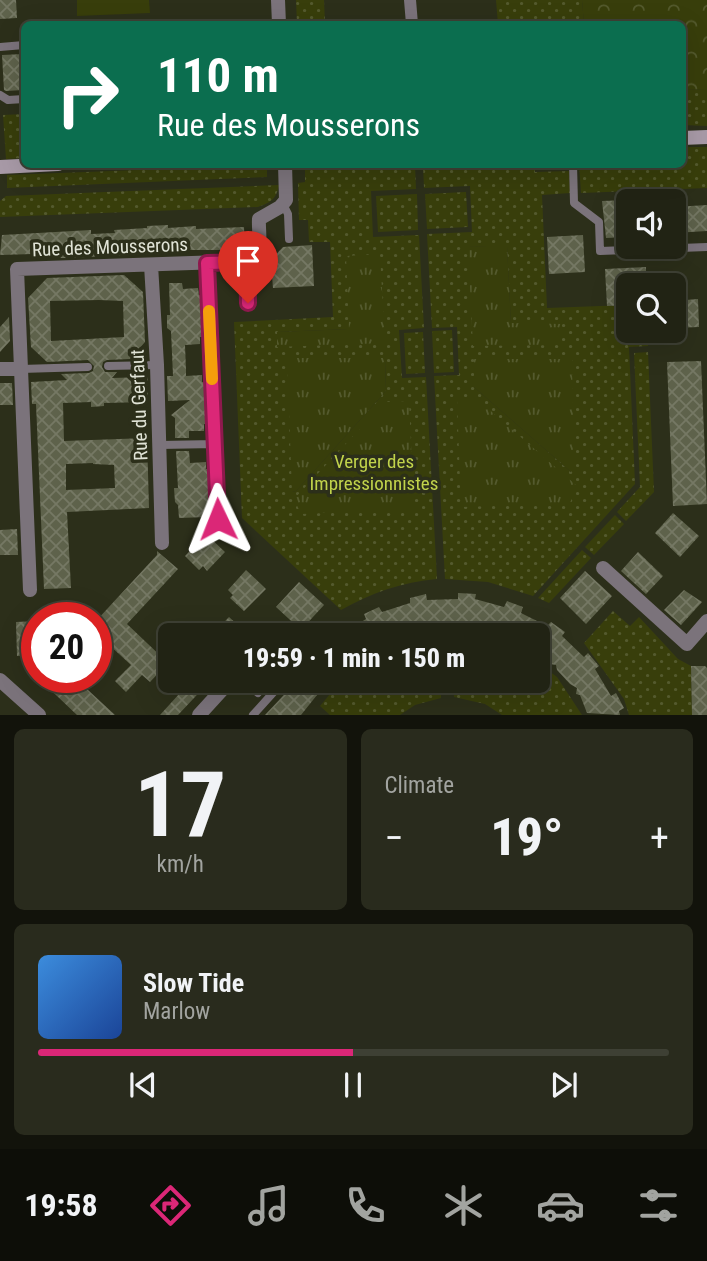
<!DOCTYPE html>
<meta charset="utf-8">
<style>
body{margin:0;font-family:"Roboto Condensed",sans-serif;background:#292b1d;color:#f1f3f6;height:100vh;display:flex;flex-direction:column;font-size:26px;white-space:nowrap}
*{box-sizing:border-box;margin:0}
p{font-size:23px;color:#a2a4a0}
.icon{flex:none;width:38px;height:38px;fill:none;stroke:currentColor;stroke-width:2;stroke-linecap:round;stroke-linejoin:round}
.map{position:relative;height:715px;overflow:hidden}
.sheet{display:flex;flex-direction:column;gap:14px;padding:14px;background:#12130b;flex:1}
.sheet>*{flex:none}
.hud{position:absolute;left:21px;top:21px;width:665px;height:147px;border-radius:10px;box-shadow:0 7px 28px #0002,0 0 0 2px #3e4034;background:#0b6e4f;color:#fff;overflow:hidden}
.controls{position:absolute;left:616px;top:189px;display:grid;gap:14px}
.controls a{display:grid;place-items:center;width:70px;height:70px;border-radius:10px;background:#212314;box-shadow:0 7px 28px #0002,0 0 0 2px #3e4034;font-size:35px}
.speed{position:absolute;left:21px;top:602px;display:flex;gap:14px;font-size:35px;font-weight:700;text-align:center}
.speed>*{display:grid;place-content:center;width:91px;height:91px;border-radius:50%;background:#212314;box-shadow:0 7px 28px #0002,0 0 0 2px #3e4034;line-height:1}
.speed .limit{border:10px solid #d22;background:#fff;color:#111}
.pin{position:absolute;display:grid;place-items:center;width:60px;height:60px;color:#fff;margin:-72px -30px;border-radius:50% 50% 50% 0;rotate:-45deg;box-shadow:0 0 7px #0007}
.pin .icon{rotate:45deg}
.me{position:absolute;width:77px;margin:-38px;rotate:358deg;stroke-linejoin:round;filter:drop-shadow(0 0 5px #0008)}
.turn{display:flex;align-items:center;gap:24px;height:147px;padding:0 21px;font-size:32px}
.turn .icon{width:91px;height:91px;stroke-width:2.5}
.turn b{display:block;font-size:49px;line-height:60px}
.big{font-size:52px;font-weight:800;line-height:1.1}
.sheet .card{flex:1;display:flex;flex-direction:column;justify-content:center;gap:10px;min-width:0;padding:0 24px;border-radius:10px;background:#292b1d}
.sheet .dial{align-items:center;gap:0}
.dial b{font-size:91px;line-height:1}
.song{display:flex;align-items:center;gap:21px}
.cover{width:84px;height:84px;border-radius:10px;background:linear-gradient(135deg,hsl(210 70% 55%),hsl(220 70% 35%))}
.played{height:7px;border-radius:4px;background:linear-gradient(90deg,#db2777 50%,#3e4034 50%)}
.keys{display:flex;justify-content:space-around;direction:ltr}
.heat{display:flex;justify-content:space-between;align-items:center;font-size:38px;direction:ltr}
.sheet .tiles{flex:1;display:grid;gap:14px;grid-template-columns:1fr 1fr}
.card:last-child{grid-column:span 2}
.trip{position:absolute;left:158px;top:623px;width:392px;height:70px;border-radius:10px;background:#212314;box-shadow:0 7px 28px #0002,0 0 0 2px #3e4034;font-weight:800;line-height:70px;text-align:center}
.tab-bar{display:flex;height:112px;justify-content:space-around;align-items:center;background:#0d0e08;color:#a2a4a0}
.tab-bar .icon{width:49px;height:49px}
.tab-bar .current{color:#db2777}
.tab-bar b{font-size:32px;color:#f1f3f6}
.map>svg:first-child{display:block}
.grass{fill:url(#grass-dots);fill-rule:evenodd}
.forest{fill:url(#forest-crowns)}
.park{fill:url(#park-tufts)}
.pitch{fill:#383e0b}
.building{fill:url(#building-cross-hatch);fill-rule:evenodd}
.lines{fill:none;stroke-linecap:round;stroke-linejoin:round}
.service{stroke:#7b737b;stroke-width:8}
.pedestrian{stroke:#7b737b;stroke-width:12}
.minor{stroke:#7b737b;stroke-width:14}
.secondary{stroke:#a89aa7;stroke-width:14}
.route-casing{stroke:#8e194d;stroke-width:18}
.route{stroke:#db2777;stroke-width:12}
.slow{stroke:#f59e0b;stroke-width:12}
.labels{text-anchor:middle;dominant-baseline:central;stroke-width:7;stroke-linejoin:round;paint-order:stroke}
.street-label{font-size:19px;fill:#e0e3d6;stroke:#2c2f1a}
.park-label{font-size:19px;fill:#c1d34b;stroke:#2c2f1a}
</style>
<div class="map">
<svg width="707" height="715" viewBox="0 0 707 715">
<defs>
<pattern id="grass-dots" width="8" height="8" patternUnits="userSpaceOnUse" patternTransform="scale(1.75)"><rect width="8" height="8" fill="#383e0b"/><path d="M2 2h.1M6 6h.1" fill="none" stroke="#545a2e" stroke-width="1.8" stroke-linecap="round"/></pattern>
<pattern id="forest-crowns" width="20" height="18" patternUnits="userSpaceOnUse" patternTransform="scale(1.75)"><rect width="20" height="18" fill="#383e0b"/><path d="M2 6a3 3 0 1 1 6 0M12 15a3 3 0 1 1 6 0" fill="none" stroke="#545a2e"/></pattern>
<pattern id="park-tufts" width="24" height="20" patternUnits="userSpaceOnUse" patternTransform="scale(1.75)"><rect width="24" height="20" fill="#383e0b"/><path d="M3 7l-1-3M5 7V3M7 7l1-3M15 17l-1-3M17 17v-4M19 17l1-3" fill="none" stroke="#545a2e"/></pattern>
<pattern id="building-cross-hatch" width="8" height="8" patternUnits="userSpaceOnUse" patternTransform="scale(1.75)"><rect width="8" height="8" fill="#5e624b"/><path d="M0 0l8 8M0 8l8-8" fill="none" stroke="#757864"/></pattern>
</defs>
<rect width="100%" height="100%" fill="#2c2f1a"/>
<path class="grass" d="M296,0H324L325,24H297Z
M496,0H582L584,24H498Z
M707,89V126L683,125L682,90Z
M24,114V158L6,159L3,115Z
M683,147H707V188L581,193L579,165L682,164Z
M534,164L535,172L569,171L570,193L542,195L547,308L628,305V331H648V346L629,347L635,484L533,596L488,582L445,579L434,376L459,375L457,327L432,328L427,234L472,232L470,186L424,188L423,165ZM507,246L511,324L468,247ZM474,359H572L571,472L474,387Z
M267,165V177L7,188V175Z
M373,165H415L416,189L371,191L373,237L419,235L424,328L399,330L402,378L426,377L437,579C402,582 371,593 341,610L242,518L234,322L333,317L330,242H309L308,220H299L298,183L305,182V168ZM349,329L277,347L278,332ZM385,358L386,391L296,491L292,492Z
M279,185C276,200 271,202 258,207L0,217V201L6,196Z
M466,192L468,227L427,229L425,194Z
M417,194L418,230L378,232L376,196Z
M452,330L454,372L434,373L432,331Z
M423,332L425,373L406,374L404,333Z
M648,352L654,492L626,521L617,512L640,487L634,353Z
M615,515L624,524L594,555L585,547Z
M582,550L591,558L549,603L538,598Z
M613,611L630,626L639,617L678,659L691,666L692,715H629L624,699L584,643Z
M537,662L557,677L582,715H502L485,704L454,697L453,681H537Z
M341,681H441V698L415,705L400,715H330L320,706Z"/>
<path class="forest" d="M582,0H707V89L683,90L682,24H584Z"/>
<path class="park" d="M507,245L511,323L561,324L562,345L473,346L468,247Z
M380,254L385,343L277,347V332L349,329L346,256Z
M287,358H385L386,391L296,491L292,492Z
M474,359H572L574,468L571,472L474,387Z
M457,399H477L577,486L570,503L461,507Z
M409,401L414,509L301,514L294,499L385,402Z"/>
<path class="pitch" d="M77,0H149L150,13L77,16Z"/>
<path class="building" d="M0,0H16L17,18L0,19Z
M24,54V90L6,91L4,90L2,55Z
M628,200V237L606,238L602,201Z
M707,205V231L674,233V207Z
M168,225V228L196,226V229L244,227L245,250H157L150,251V254L66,258H33V254L0,255L2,235L91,230V234L115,233L114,230L147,228V226Z
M583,235L585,272L549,274L547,237Z
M312,245L314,286L273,288L272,276L263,268L283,247Z
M646,267V285H628V305L607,306L605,269Z
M124,275L143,292L145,342L130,359L107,360L103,362L102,367L105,372H117L112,378L148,377V402L104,403V406L91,407V402L63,403L64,441L147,438L149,508L67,512L71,588L44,589L36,404H32L31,382L67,380L61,374L89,373L93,371L94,366L88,360L47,362L31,347L28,298L47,278ZM99,300L123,301L124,337L51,341L50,301ZM93,463V464L114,465L115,488L66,490V464Z
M169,283H182L183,289L198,288L199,295H201L203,337H200V344L185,345L186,370V376L202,375V382H205L207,424H204V431H189V438H175V418L171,415L190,400L168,401L167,376H173L171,331L167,328V315H170Z
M698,299L699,327L674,328V301Z
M9,317L10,341L0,352V327Z
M701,361L707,504L673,506L667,362Z
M0,383H12L13,405H0Z
M176,451H189L190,463L206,462V469H209L211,510L208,511V517L179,518L178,505L175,502L174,488H178Z
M673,513L699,536L680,557L655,533Z
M17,529L18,555H0V530Z
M206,534L225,552L207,571L203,566L199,570L185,556Z
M157,551L178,569L127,624L168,663L150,682L142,675L126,692L115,681L131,665L106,642L109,638L96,626V621L157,555Z
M638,552L663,576L646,594L621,571Z
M246,570L266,589L244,611L230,598L233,595L228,590Z
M585,571L612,596L586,624L560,598Z
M299,582L324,605L301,630L276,607Z
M684,590L702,602L681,625L664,610Z
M458,593L476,594L475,599L504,607L507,601L523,607L521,613L547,626L551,622L565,632L562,636L584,657L588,653L599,666L595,669L611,696L616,693L624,708L619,711L620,715L587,713L580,695L576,694L577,688L570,684L557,670L556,665L550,664L537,651V635H500L497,631L478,629L474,625L467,627L457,625L437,628L436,626L409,632H401L400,635H340L366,619L364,614L379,607L382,612L410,603V598L426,594L427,600L458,599Z
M229,617L241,628L234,635H212Z
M37,621V655L17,656L16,622Z
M691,666H705L707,668V715H692Z
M37,677H74L115,715H77Z
M166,681H210L178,715H160L180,693Z
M297,681H327L321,694L317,695L301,715H265Z"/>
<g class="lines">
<path class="service" d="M0,47L24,45
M0,95L8,100L24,99
M573,164L574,203L599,222L600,251L707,247
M283,204L288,214L289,239
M247,262L248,303
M207,263L218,519
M108,366L157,365
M21,369L88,367
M160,445L215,444
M245,681L258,693
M253,715L280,685L277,681"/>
<path class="pedestrian" d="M410,0L412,24"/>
<path class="minor" d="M278,0L279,24
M151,265L157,365L162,543
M0,369H21L17,269L250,261C264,253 258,233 259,219L280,207L286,200L285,164
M21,369L30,590
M603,568L687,644L707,621
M0,680L39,715
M199,715L230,681"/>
<path class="secondary" d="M682,138L707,137
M0,167L58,164"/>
</g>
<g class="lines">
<defs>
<path id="route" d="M218,519L207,263L247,262L248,303"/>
</defs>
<use href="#route" class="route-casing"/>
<use href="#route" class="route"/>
<path class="slow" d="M209,311L212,379"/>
</g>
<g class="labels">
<g class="street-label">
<text transform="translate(110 247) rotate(-2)">Rue des Mousserons</text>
<text transform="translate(139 405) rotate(-92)">Rue du Gerfaut</text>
</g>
<g class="park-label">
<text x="374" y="461">Verger des<tspan x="374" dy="22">Impressionnistes</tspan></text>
</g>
</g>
</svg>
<div class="controls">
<a><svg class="icon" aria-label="sound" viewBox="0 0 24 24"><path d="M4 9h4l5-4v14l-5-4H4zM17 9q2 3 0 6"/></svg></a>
<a><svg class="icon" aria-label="search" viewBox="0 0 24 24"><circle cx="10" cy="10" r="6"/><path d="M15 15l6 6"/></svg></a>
</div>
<div class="speed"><div class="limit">20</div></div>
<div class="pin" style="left:248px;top:303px;background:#d93025"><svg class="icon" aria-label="arrive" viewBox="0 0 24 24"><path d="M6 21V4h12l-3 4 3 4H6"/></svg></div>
<svg class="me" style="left:218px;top:519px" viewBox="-20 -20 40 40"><path d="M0-17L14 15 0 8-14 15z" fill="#db2777" stroke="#fff" stroke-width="4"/></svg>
<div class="trip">19:59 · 1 min · 150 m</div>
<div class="hud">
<div class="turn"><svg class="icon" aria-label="right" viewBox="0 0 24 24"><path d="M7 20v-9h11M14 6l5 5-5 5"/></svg><div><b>110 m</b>Rue des Mousserons</div></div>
</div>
</div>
<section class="sheet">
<div class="tiles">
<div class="card dial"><b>17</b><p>km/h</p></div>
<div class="card"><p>Climate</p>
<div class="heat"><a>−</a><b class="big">19°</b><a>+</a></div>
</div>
<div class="card">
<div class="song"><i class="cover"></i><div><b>Slow Tide</b><p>Marlow</p></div></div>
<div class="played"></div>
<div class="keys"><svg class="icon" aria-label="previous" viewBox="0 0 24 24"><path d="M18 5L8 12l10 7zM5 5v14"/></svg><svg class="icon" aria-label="pause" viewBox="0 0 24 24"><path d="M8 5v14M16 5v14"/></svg><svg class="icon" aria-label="next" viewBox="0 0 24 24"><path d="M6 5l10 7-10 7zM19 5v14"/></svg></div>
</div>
</div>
</section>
<nav class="tab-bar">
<b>19:58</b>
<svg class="icon current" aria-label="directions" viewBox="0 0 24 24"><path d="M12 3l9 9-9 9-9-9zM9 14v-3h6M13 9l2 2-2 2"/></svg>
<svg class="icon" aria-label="music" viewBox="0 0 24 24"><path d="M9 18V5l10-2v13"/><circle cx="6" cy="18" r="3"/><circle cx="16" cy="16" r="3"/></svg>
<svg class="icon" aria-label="phone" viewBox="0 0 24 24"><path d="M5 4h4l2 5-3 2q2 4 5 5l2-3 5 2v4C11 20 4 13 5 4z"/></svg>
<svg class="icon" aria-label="climate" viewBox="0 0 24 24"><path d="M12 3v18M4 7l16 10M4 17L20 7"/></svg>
<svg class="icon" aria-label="car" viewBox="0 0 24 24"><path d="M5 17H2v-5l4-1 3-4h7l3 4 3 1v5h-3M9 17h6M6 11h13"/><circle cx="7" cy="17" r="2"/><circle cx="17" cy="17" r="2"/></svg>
<svg class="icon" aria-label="filters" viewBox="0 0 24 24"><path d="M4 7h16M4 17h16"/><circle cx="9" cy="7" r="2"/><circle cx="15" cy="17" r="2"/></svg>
</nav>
